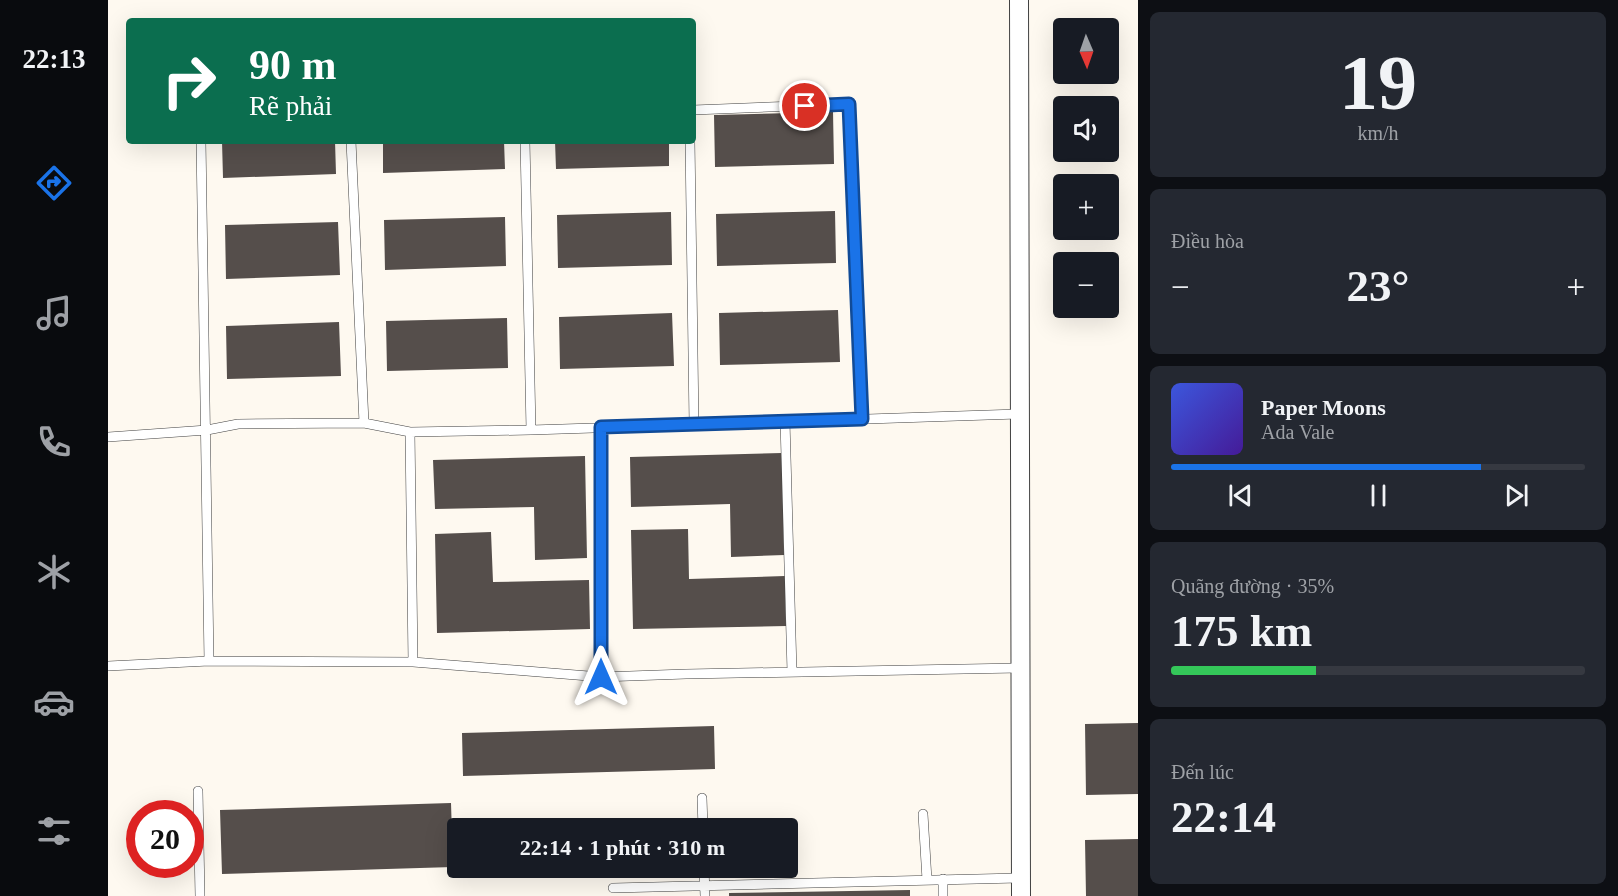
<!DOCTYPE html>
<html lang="vi">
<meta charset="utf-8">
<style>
body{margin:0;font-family:"Times New Roman",serif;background:#242831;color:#f1f3f6;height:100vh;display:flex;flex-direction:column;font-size:22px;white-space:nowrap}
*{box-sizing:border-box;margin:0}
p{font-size:20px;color:#9ea1a6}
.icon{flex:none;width:33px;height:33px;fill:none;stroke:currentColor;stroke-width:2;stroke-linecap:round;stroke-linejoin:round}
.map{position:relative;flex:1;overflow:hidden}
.panel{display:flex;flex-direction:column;gap:12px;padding:12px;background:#0d0f14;width:480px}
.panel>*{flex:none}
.hud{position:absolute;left:18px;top:18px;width:570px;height:126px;border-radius:6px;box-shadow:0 6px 24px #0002;background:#0b6e4f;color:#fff;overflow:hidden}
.needle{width:39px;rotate:178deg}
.fabs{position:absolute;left:945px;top:18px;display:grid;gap:12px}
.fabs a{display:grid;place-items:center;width:66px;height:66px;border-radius:6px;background:#171b24;box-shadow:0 6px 24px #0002;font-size:30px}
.speed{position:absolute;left:18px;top:800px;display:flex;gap:12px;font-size:30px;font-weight:700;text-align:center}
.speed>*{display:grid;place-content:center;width:78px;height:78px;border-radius:50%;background:#171b24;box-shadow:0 6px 24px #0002;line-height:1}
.speed .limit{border:9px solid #d22;background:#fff;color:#111}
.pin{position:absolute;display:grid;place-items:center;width:51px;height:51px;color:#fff;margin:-26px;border:3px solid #fff;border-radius:50%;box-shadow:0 2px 6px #0007}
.me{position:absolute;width:66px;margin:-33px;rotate:0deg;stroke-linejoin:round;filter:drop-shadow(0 0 4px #0008)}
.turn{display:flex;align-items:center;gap:21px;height:126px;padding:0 24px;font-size:27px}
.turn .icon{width:78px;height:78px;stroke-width:2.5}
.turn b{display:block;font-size:42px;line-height:51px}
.big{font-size:45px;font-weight:600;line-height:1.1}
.panel .card{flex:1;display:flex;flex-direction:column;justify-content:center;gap:9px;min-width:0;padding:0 21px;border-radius:9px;background:#242831}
.panel .dial{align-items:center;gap:0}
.dial b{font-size:78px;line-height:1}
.song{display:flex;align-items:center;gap:18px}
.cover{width:72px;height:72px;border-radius:9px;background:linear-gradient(135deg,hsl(230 70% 55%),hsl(260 70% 35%))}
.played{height:6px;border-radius:3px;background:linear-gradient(90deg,#1a73e8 75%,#363941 75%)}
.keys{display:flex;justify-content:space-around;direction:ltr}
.heat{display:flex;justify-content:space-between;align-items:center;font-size:33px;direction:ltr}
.charge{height:9px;border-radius:4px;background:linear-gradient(90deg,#34c759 35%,#363941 0)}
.trip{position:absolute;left:339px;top:818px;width:351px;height:60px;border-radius:6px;background:#171b24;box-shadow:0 6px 24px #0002;font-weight:600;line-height:60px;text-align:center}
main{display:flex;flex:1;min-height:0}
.menu{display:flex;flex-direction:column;width:108px;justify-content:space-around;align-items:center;background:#090b0e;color:#9ea1a6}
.menu .icon{width:42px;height:42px}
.menu .selected{color:#1a73e8}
.menu b{font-size:27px;color:#f1f3f6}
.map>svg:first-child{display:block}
.building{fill:#554e4b}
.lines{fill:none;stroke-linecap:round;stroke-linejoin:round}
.lane-casing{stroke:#414141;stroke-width:10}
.street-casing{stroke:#414141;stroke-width:20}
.lane{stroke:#fff;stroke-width:9}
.street{stroke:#fff;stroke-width:18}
.route-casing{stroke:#114b97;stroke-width:15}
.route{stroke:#1a73e8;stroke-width:10}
</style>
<main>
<nav class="menu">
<b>22:13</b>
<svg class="icon selected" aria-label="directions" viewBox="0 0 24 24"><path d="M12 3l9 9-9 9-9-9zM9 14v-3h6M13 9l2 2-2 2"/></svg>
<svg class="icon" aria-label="music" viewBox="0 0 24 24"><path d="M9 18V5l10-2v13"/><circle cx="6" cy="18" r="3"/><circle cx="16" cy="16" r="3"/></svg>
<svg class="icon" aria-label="phone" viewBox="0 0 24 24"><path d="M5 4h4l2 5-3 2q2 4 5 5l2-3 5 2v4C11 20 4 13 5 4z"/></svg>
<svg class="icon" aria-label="climate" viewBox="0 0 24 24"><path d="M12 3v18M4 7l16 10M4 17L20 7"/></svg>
<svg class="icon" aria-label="car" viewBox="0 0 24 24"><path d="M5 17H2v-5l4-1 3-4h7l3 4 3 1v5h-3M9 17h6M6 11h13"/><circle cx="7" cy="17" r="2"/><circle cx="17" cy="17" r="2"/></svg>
<svg class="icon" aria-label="filters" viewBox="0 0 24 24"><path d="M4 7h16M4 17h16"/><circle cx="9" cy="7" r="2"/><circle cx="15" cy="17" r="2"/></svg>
</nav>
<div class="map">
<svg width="1030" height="896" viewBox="0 0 1030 896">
<rect width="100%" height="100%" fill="#fef9f0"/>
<path class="building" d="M725,112L726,164L607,167L606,115Z
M114,141H227L228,174L115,178Z
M275,141H396L397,169L275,173Z
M447,141H561V166L448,169Z
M727,211L728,263L609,266L608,214Z
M563,212L564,265L450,268L449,215Z
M397,217L398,266L277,270L276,220Z
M230,222L232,275L118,279L117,225Z
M730,310L732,362L612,365L611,313Z
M564,313L566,366L452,369L451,317Z
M399,318L400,368L279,371L278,321Z
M231,322L233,376L119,379L118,326Z
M674,453L676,555L623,557L622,504L523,507L522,457Z
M477,456L479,558L427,560L426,507L327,509L325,460Z
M580,529L581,579L677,576L678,626L525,629L523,530Z
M383,532L385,582L481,580L482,629L329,633L327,534Z
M1030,723V794L978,795L977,724Z
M606,726L607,769L355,776L354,733Z
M343,803L345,867L114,874L112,810Z
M1030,839V896H978L977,840Z
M802,890V896H621V893Z"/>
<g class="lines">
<defs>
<path id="lane" d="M585,110L741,104L754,419
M93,141L101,661
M243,141L256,423
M417,141L423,430
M582,141L586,424
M677,421L684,672
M493,427V677
M302,432L305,662
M0,437L99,430L130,424L256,423L302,432L423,430L913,414
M0,666L101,661L305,662L493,677L578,674L911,668
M90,791L92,896
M594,798L595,828
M815,814L819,880
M596,867L597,896
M835,879V896
M505,888L912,878"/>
<path id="street" d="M911,0L913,896"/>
</defs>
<use href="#lane" class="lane-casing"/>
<use href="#street" class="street-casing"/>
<use href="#lane" class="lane"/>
<use href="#street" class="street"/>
</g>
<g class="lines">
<defs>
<path id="route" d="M493,677V427L754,419L741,104L697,106"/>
</defs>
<use href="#route" class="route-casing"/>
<use href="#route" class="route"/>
</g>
</svg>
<div class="fabs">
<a><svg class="needle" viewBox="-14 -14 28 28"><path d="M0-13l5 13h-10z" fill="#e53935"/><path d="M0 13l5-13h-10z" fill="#9ea1a6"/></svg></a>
<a><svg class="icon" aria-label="sound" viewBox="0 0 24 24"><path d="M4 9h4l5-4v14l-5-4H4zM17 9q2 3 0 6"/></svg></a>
<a>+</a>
<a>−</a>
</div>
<div class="speed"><div class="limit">20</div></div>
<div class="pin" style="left:697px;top:106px;background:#d93025"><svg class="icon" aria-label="arrive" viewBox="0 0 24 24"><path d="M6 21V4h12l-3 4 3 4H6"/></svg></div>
<svg class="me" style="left:493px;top:677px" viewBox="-20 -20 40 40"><path d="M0-17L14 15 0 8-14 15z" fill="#1a73e8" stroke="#fff" stroke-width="4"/></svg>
<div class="trip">22:14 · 1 phút · 310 m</div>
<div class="hud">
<div class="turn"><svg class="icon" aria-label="right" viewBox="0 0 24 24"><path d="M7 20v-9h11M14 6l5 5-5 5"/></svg><div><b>90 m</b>Rẽ phải</div></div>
</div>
</div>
<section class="panel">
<div class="card dial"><b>19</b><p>km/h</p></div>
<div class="card"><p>Điều hòa</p>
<div class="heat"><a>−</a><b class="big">23°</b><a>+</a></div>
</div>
<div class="card">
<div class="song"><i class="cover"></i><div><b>Paper Moons</b><p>Ada Vale</p></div></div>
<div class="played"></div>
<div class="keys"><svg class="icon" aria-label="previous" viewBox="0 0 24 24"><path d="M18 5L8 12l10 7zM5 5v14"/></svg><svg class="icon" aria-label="pause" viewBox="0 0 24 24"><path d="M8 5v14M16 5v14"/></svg><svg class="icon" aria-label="next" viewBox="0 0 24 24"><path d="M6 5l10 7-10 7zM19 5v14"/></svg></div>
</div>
<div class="card"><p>Quãng đường · 35%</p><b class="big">175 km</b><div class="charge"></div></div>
<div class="card"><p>Đến lúc</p><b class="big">22:14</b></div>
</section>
</main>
